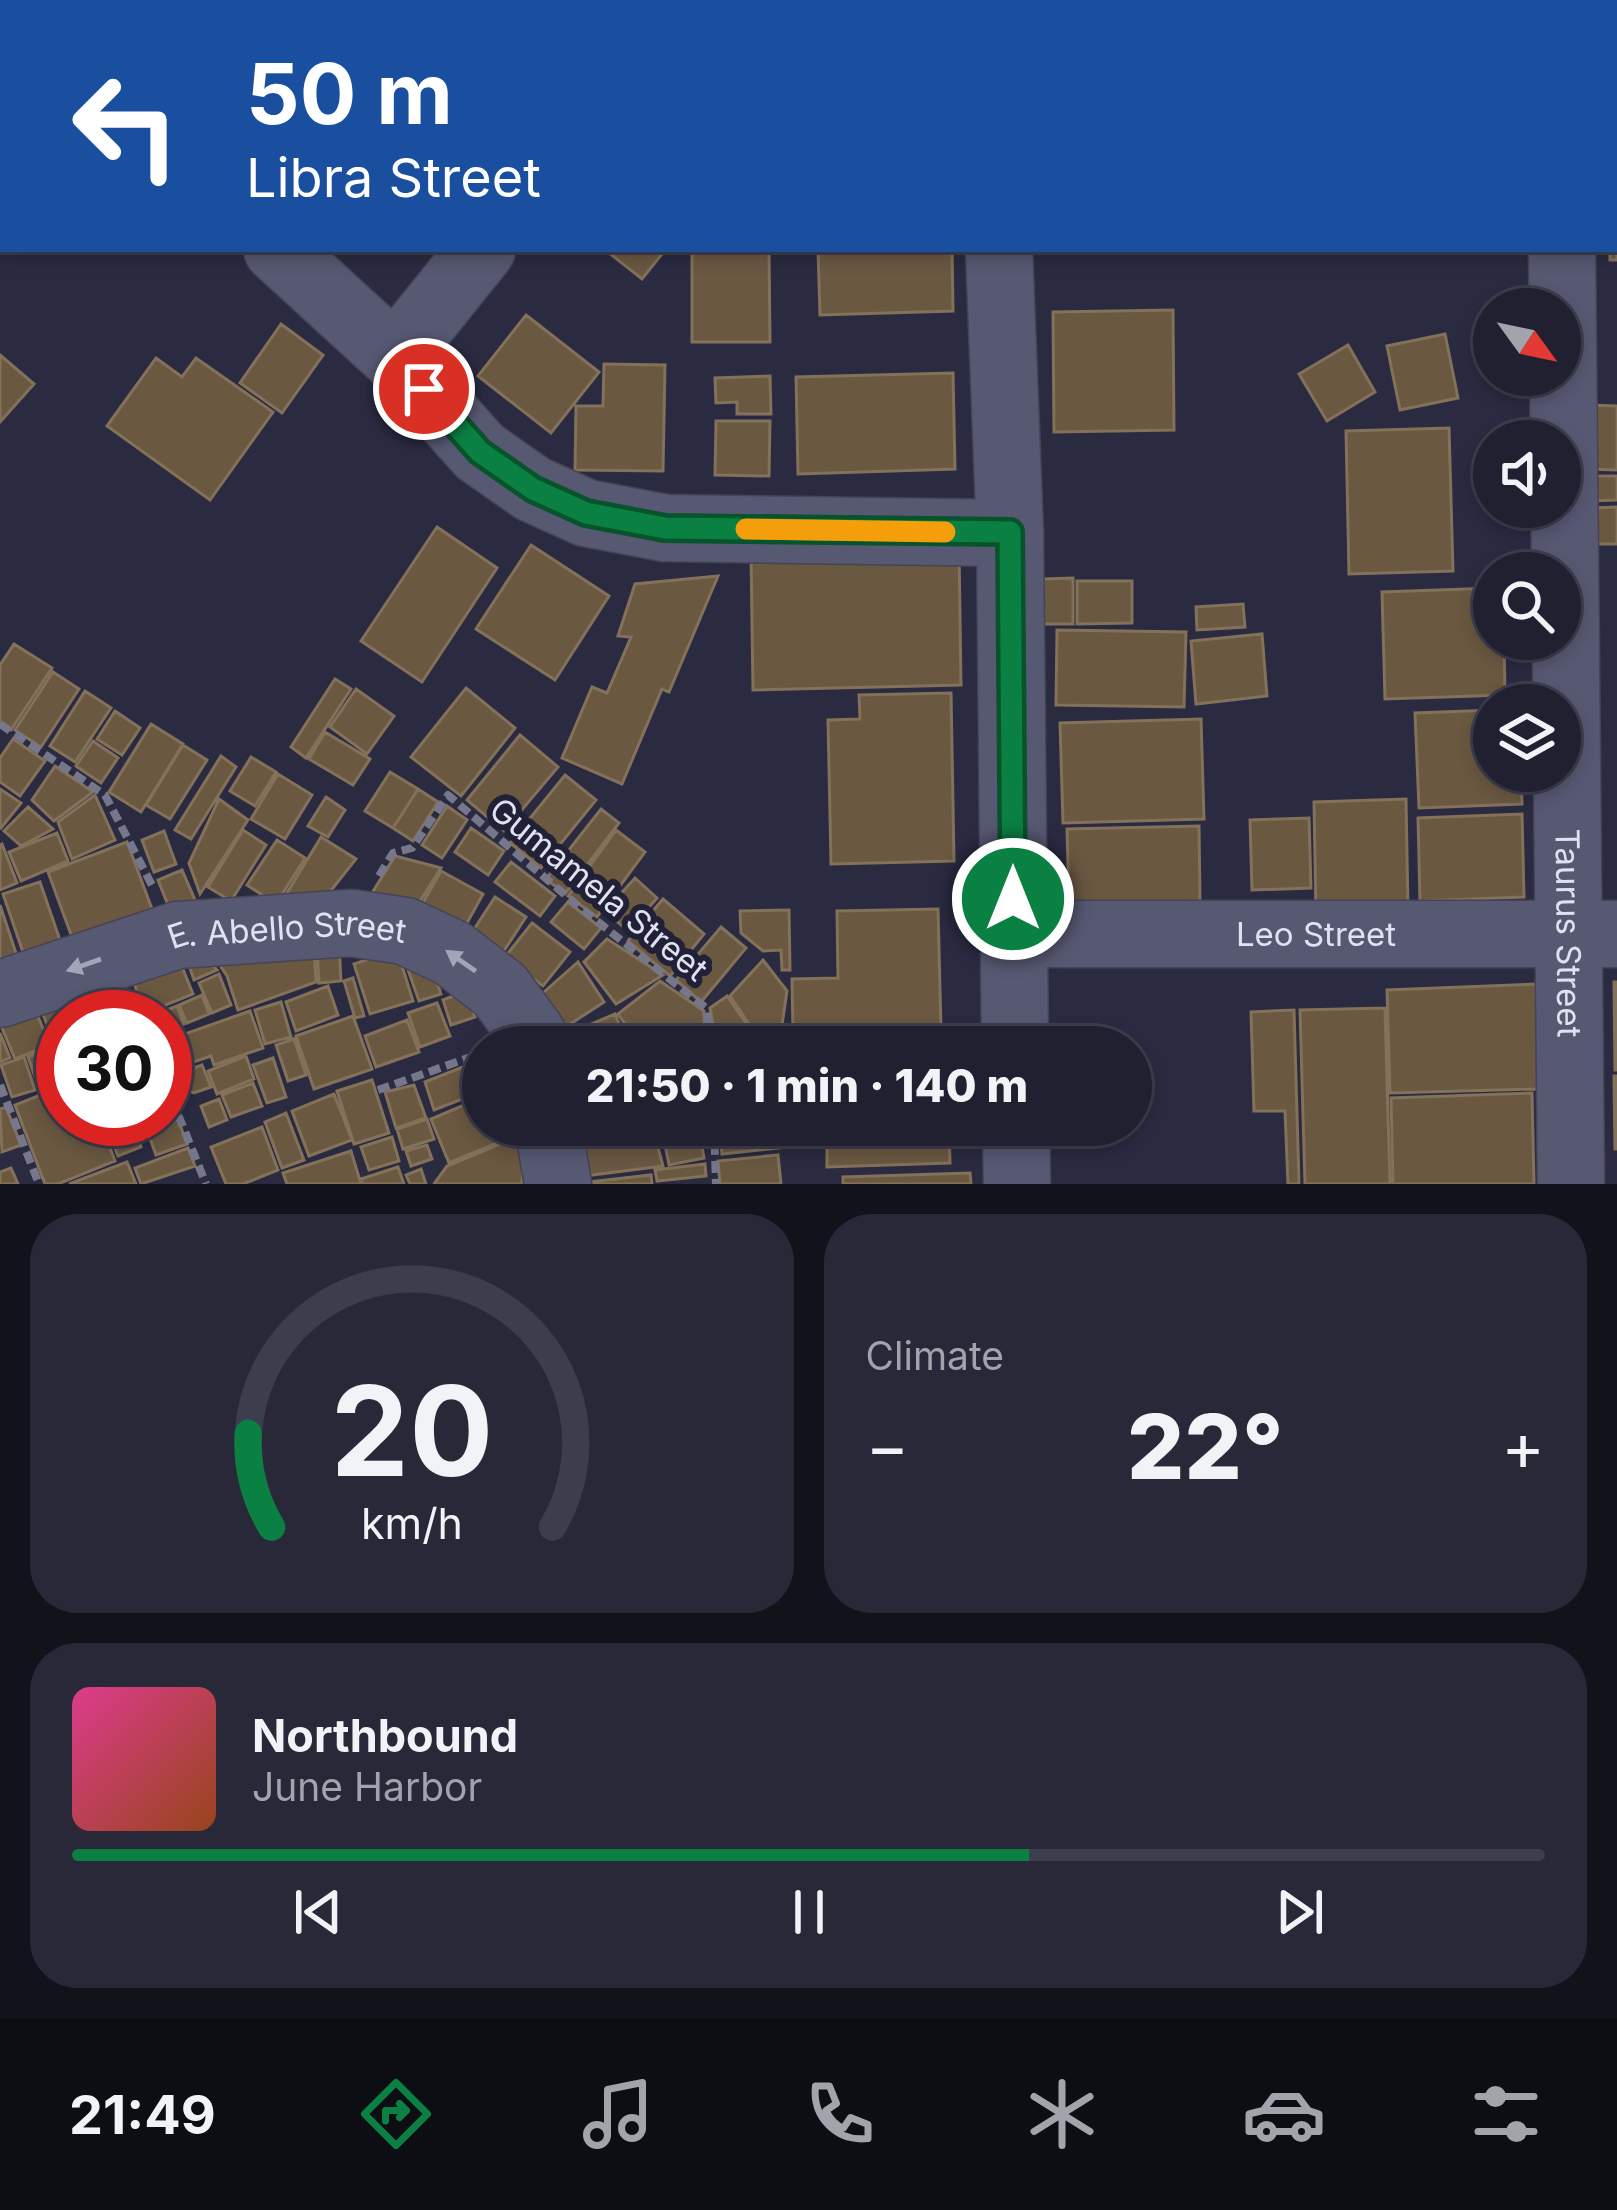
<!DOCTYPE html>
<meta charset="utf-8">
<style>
body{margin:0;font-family:Inter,sans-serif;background:#282839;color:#f1f3f6;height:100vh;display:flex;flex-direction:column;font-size:45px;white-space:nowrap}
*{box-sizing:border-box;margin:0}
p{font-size:39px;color:#a2a3ab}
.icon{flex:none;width:66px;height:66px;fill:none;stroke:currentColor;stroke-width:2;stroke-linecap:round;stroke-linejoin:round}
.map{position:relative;height:1184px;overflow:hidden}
.drawer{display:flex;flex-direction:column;gap:30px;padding:30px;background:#12121b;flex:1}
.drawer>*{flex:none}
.guide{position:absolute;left:0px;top:0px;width:1617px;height:252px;box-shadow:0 6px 18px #0003,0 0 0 3px #3d3e4d;background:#1a4fa0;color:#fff;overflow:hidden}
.needle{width:78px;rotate:123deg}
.tools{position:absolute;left:1473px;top:288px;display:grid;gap:24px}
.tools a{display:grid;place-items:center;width:108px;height:108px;border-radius:50%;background:#202031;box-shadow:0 6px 18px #0003,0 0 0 3px #3d3e4d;font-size:60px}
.speed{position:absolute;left:36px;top:990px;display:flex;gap:24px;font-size:60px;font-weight:700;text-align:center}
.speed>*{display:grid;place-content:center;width:156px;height:156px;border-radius:50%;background:#202031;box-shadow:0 6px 18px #0003,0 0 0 3px #3d3e4d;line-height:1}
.speed .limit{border:18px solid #d22;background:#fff;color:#111}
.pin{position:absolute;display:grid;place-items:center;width:102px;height:102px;color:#fff;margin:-51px;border:6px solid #fff;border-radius:50%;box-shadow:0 3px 12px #0007}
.me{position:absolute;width:132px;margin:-66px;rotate:0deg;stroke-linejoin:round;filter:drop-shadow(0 0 9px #0008)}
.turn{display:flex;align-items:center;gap:42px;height:252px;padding:0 48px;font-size:54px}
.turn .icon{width:156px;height:156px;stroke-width:2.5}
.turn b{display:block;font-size:84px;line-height:102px}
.big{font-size:90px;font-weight:800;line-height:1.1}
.drawer .card{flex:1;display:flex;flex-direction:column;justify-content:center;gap:18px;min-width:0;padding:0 42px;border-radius:48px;background:#282839}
.drawer .dial{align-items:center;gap:0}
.dial svg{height:312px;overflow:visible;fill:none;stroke:#3d3e4d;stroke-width:7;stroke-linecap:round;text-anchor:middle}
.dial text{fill:#f1f3f6;stroke:none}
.song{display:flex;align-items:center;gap:36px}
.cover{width:144px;height:144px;border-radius:18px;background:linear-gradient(135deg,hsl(330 70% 55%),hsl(20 70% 35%))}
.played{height:12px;border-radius:6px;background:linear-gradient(90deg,#0b8043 65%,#3d3e4d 65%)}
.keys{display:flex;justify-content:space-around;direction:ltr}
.heat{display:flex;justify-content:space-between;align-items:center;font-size:66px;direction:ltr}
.drawer .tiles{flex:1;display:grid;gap:30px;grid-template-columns:1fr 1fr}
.card:last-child{grid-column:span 2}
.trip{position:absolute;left:462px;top:1026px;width:690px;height:120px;border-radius:60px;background:#202031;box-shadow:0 6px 18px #0003,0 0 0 3px #3d3e4d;font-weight:800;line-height:120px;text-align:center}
.tabs{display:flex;height:192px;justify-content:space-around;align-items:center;background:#0d0d14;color:#a2a3ab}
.tabs .icon{width:84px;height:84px}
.tabs .selected{color:#0b8043}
.tabs b{font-size:54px;color:#f1f3f6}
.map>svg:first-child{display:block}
.building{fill:#6a5841;stroke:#83715a;stroke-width:3}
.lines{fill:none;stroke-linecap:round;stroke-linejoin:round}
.minor-casing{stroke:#444457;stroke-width:69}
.path{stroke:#76778a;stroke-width:8;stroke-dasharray:12 6;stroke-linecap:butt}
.minor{stroke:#575872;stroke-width:66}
.oneway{fill:#a3a4b8}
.route-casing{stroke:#07532c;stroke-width:30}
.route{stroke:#0b8043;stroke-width:21}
.slow{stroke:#f59e0b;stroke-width:21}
.labels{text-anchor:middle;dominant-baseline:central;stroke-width:12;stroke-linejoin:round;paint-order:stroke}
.street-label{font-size:33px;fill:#e1e2f1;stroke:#202036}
</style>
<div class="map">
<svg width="1617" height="1184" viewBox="0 0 1617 1184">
<rect width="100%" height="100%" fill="#2a2a41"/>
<path class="building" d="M263,0H371L374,3H267Z
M520,0H624L621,3Z
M738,0H857L858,1L742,3Z
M873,0H955L873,3Z
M1270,0H1373V3H1270Z
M1443,0H1493V3H1443Z
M1596,0H1617V119L1614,3Z
M1614,128L1617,260H1610V249H1614Z
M3,135V214L0,211Z
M604,249H666L642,279Z
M692,249H769L770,342H692Z
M818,249H952L953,311L820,315Z
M1173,310L1174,430L1054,432L1053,312Z
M526,315L599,372L551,433L478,376Z
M281,324L323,355L282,413L240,383Z
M1445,334L1458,398L1400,410L1387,346Z
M1348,345L1375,392L1327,421L1299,374Z
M0,355L34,384L0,422Z
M156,358L182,377L196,358L273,412L210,500L107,426Z
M604,364L665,365L663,471L575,470L576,406H603Z
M953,373L955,469L798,474L796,377Z
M770,376L771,414H737V402L716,403L715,378Z
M1588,405L1617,406V470L1587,469Z
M716,421H770L769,476L715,475Z
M1449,428L1453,571L1349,574L1346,431Z
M1591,476H1617V500L1591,501Z
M1617,507V544H1591V508Z
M437,527L497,568L422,682L361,641Z
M531,545L609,596L555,680L476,629Z
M959,549L961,685L753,690L751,553Z
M718,576L669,692L662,689L622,784L562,758L592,687L607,693L631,637L618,636L635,584Z
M1073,578V624H1044L1043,579Z
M1077,581H1132V623L1077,624Z
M1494,588V639H1504L1505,695L1385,699L1382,592Z
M1243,604L1245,627L1197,630L1196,607Z
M1057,630L1186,632L1184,707L1056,705Z
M1262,634L1267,696L1196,704L1191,641Z
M14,644L52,668L11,730L0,723V665Z
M53,672L79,689L41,747L15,730Z
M335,679L351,689L306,758L291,747Z
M466,688L515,728L461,796L411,757Z
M356,689L394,716L367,754L330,727Z
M85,691L111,708L75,762L50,746Z
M951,693L954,861L831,864L828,720L860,719L859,695Z
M1494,710V771H1521L1522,804L1419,808L1415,713Z
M115,711L140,728L122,755L97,739Z
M1201,719L1204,819L1063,823L1060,723Z
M151,724L183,744L141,812L109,792Z
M325,732L370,759L353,785L309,759Z
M520,735L558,767L504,831L467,800Z
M13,739L45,761L20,796L0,782V758Z
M93,741L118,758L101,783L76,766Z
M183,745L207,760L170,819L146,805Z
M221,756L236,767L191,839L175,830Z
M251,757L276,772L255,806L230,791Z
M55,766L93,792L54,821L32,800Z
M390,772L418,789L393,828L365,811Z
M278,774L312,795L285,839L251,819Z
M565,775L596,800L541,868L510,843Z
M0,789L21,803L1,828L0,827Z
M418,789L438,802L413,841L393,828Z
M95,795L115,840L72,859L58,822Z
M326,797L345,810L328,837L308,826Z
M219,799L248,820L200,894L189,863Z
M1406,799L1408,910L1316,913L1314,802Z
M447,806L467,820L442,858L422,845Z
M28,807L53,829L21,846L4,831Z
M601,809L619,823L565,894L546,879Z
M1522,814L1524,897L1420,901L1418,818Z
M1309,818L1311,888L1252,890L1250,820Z
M1199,826L1200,901L1069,904L1067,829Z
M471,828L504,851L488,875L455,852Z
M243,830L266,845L231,901L208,887Z
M616,830L645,852L597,917L568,896Z
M164,831L176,864L154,872L142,840Z
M57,833L68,861L21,881L9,852Z
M321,837L356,859L317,908L287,893Z
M277,840L305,858L276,904L247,885Z
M127,842L152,909L73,940L48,872Z
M2,844L17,883L0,890V845Z
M395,856L441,868L413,912L367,901Z
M511,862L555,896L540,916L495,882Z
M182,870L195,900L170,910L158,880Z
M441,871L483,894L462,932L420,908Z
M635,878L657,898L628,931L605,911Z
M40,882L62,946L25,958L3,894Z
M495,897L526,917L500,957L469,937Z
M663,899L704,934L670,976L628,941Z
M568,902L601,928L584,949L551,922Z
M0,905L20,965L0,972Z
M938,909L941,1030L793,1033L792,979L838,978L837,911Z
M789,910L790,970H782L781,950L763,951L741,933L740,911Z
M532,923L570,952L543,986L505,957Z
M721,927L746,948L701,1002L676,980Z
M607,939L663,975L616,1004L584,962Z
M204,941L314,946L316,982L238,1010L227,976Z
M339,945L341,981L319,983L317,946Z
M397,950L413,1001L370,1014L354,964Z
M176,952L193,994L146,1013L129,971Z
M428,955L441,994L419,1001L406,964Z
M203,956L217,970L194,980L188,962Z
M763,960L787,991L782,1025L751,1027L730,996Z
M578,962L604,1002L558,1032L534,1001Z
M219,974L231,1005L212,1013L199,983Z
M121,976L136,1011L121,1017H75L67,998Z
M353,978L364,1016L355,1018L344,981Z
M660,981L704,1011L705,1047H641L618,1014Z
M1614,982H1617V1070H1615Z
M1536,984L1539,1089L1390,1093L1387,990Z
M328,986L338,1015L296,1031L286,1002Z
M466,991L475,1017L451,1025L443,1000Z
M202,995L209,1014L187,1023L179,1005Z
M727,996L748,1026L714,1029L710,1008Z
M60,1001L67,1017H63V1039L54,1043L41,1009Z
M281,1002L291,1037L265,1044L255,1010Z
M437,1003L450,1036L420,1047L408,1013Z
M177,1006L184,1024L165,1032V1017L151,1016Z
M34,1007L50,1045L15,1059L0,1023Z
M1385,1008L1390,1184H1305L1300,1010Z
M1294,1010L1299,1184H1288L1285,1111H1254L1251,1012Z
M250,1011L263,1048L214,1065L211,1056L167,1071L165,1041Z
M615,1014L629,1047H560L556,1039Z
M353,1016L372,1069L314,1089L296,1036Z
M407,1020L419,1052L376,1067L365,1036Z
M780,1031L782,1047H715L714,1036Z
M0,1033L10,1058L0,1062Z
M947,1036V1047H832V1039Z
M294,1039L306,1075L288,1081L276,1045Z
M54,1047L63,1081L39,1089L28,1057Z
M246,1056L254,1079L217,1094L208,1071Z
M24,1057L35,1090L12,1097L1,1065Z
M273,1058L286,1097L267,1103L253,1065Z
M483,1059V1091L434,1110L425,1082Z
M202,1065L211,1087L194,1093L185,1089L172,1092L166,1078Z
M1614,1076H1617V1149H1615Z
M372,1080L389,1133L354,1144L337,1091Z
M253,1083L262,1106L231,1117L222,1095Z
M414,1085L426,1118L396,1128L385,1092Z
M63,1086V1119H99L115,1161L58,1184H45L15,1105Z
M1532,1093L1534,1184H1393L1391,1098Z
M334,1094L352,1140L309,1156L292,1111Z
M483,1097V1125H524L526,1131L449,1163L431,1119Z
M219,1099L227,1120L209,1127L201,1106Z
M6,1107L21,1145L2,1152L0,1109Z
M175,1111L187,1144L156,1155L144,1122L165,1119V1115Z
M286,1113L304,1160L282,1168L265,1122Z
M427,1119L434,1139L403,1149L397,1129Z
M132,1123L141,1147L118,1156L109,1132Z
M574,1125H652L663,1166L569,1178Z
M680,1125H698L704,1158L669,1165L662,1129Z
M719,1125H788L789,1147L722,1154Z
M827,1125H949L950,1163L827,1167Z
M262,1127L278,1170L243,1184H226L211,1147Z
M524,1134L522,1184H434L447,1166Z
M392,1137L399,1161L369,1170L361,1147Z
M427,1145L432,1159L411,1166L406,1151Z
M188,1148L195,1166L141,1184L135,1168Z
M351,1151L361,1184H287L283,1173Z
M778,1155L781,1184H720L718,1161Z
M127,1162L136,1184H69Z
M705,1164L706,1176L657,1181L655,1170Z
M398,1167L404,1184H363L361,1179Z
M11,1168L18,1184H0V1172Z
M421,1169L426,1184H410L406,1175Z
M970,1173L971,1184H843V1177Z
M651,1175L652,1184H571Z"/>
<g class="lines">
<defs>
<g id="minor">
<path d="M12,0L15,3"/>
<path d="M989,0V3"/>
<path d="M1559,0V3"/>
<path d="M158,3L160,0"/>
<path d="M680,3L682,0"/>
<path d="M277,249L395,357L480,452L533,489L586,513L665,528L1010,533"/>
<path d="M999,249L1010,533L1015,1047"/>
<path id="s1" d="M1562,249L1571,1184"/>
<path d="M395,357L482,249"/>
<path id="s2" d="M1013,934H1617"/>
<path id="s3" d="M0,994L178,935L351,923L405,931L452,953L500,990L533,1035L535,1047"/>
<path d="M548,1125L558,1184"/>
<path d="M1016,1125L1017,1184"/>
</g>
</defs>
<use href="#minor" class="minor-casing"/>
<path class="path" d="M0,724L105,795L154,889
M379,876L393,853L412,848L448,795L577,905L706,1008L712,1047
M165,1082L206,1184
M0,1085L39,1184
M378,1090L482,1053
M714,1125L716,1184"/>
<use href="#minor" class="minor"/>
</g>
<defs><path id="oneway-solid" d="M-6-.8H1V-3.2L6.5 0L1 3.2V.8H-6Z" transform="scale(3)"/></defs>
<g class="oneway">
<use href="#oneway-solid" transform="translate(461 961) rotate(-145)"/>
<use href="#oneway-solid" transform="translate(84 965) rotate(161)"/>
</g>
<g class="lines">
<defs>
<path id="route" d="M424,389L480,452L533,489L586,513L665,528L1010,532L1013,899"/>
</defs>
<use href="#route" class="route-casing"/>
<use href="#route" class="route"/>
<path class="slow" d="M746,529L945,532"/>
</g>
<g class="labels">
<g class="street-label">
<text transform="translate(599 889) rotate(39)">Gumamela Street</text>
<text stroke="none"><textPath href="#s1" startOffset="684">Taurus Street</textPath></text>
<text stroke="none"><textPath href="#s2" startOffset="303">Leo Street</textPath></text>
<text stroke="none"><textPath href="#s3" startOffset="297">E. Abello Street</textPath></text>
</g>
</g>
</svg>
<div class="tools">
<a><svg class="needle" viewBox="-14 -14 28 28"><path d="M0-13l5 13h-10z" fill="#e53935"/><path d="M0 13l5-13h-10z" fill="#a2a3ab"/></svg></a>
<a><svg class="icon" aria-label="sound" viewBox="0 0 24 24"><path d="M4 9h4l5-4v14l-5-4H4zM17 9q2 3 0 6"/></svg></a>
<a><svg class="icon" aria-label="search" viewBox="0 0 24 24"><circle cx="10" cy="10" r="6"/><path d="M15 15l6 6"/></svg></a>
<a><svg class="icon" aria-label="layers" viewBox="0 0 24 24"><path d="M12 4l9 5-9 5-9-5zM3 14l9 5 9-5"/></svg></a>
</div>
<div class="speed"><div class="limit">30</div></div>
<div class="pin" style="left:424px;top:389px;background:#d93025"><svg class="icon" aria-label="arrive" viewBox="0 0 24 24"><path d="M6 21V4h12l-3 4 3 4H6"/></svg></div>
<svg class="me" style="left:1013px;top:899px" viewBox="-20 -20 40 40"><circle r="17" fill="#0b8043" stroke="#fff" stroke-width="3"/><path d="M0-11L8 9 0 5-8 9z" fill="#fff"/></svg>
<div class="trip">21:50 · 1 min · 140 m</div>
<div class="guide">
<div class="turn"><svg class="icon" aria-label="left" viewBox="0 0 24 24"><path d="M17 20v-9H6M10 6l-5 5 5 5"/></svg><div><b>50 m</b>Libra Street</div></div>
</div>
</div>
<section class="drawer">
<div class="tiles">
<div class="card dial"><svg viewBox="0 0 100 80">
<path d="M14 69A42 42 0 1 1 86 69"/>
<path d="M14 69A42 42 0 0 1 8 45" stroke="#0b8043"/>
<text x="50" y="56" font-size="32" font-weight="700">20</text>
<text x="50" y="72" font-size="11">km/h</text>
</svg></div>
<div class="card"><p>Climate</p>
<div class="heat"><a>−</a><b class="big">22°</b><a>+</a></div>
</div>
<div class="card">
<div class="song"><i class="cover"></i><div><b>Northbound</b><p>June Harbor</p></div></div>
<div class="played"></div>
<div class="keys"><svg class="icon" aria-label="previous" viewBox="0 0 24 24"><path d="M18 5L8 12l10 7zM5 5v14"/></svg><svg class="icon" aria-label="pause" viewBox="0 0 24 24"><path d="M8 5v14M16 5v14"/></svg><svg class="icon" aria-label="next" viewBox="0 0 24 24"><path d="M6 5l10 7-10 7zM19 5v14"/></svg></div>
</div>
</div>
</section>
<nav class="tabs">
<b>21:49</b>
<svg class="icon selected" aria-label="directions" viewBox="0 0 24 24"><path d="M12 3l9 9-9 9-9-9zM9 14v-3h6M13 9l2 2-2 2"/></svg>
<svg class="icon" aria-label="music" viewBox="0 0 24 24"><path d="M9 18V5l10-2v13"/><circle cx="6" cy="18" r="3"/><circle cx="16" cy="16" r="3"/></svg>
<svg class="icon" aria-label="phone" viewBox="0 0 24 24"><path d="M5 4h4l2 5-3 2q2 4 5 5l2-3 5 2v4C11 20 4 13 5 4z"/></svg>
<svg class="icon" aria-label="climate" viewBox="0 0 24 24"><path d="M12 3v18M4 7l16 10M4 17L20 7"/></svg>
<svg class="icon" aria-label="car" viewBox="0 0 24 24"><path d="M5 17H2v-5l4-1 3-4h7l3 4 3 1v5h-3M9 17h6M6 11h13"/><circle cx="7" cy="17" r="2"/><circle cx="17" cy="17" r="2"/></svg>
<svg class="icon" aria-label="filters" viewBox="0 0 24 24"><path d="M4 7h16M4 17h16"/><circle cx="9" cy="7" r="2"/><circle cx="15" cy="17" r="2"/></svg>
</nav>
